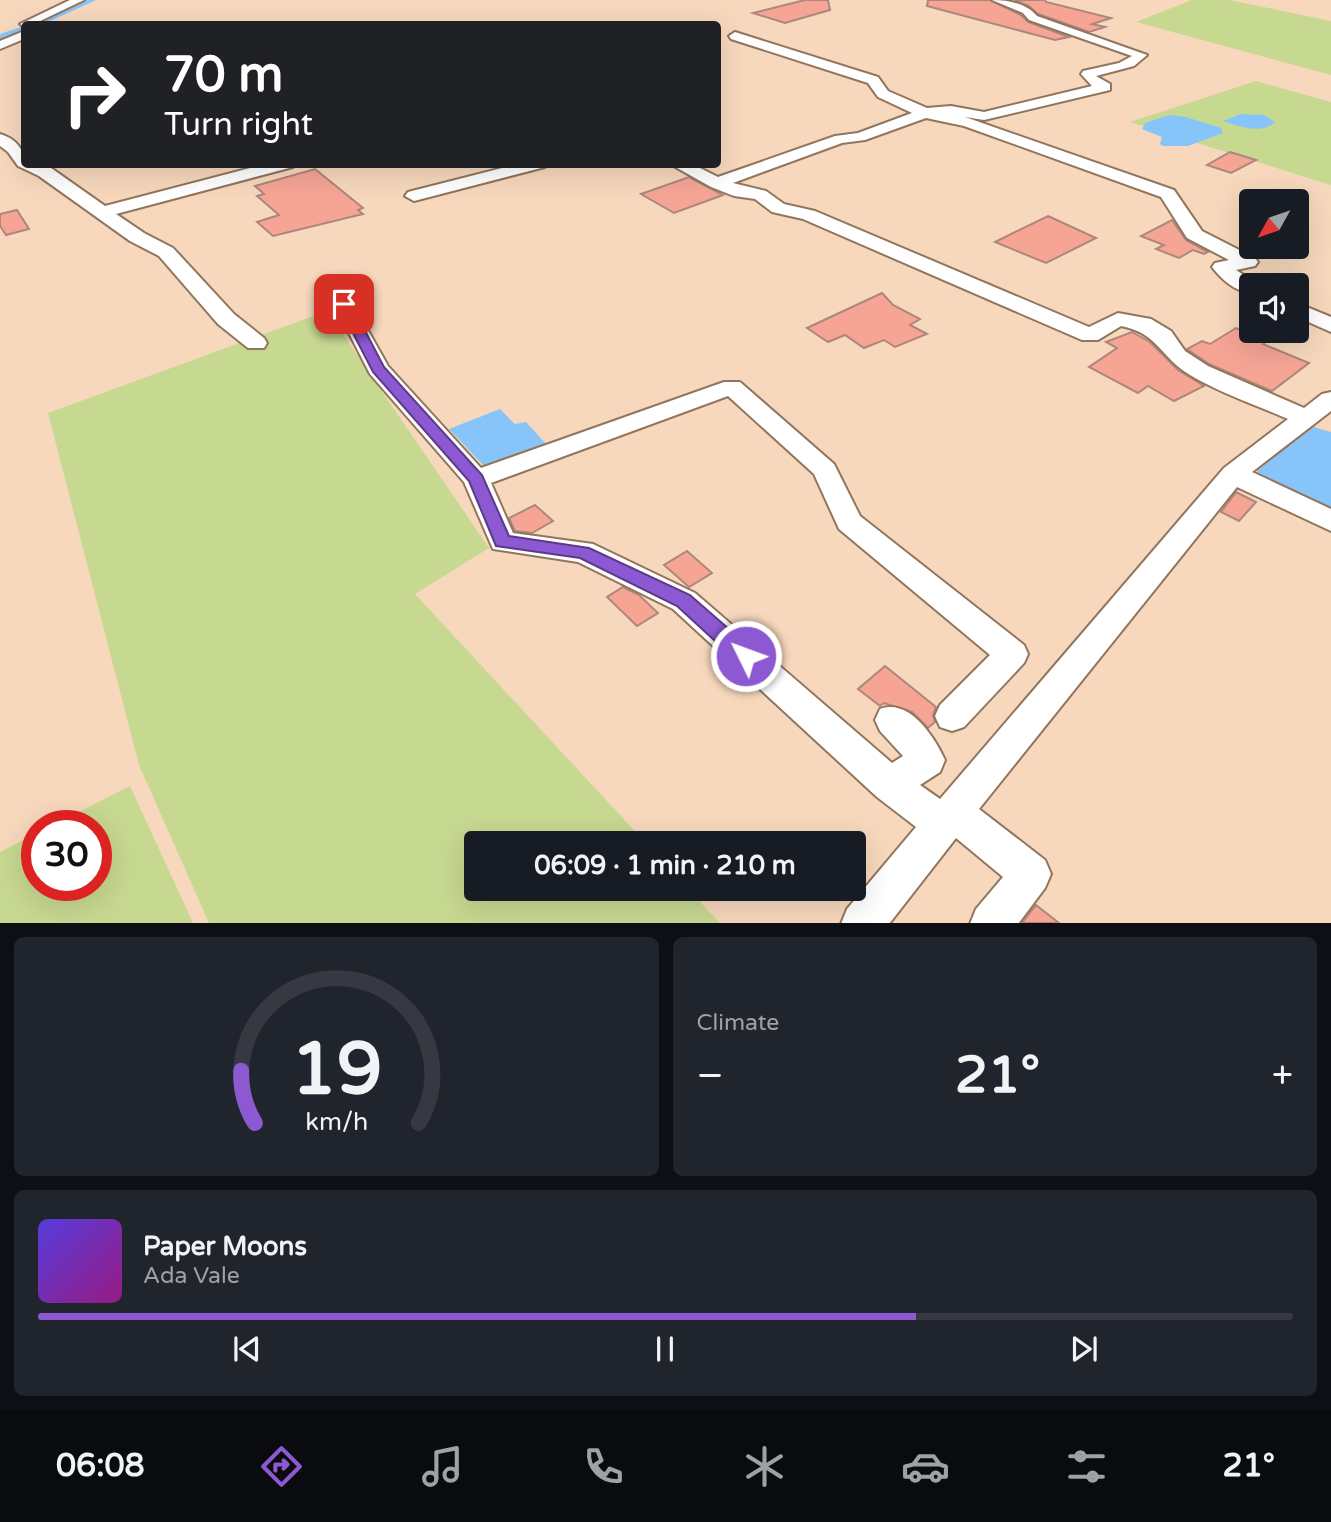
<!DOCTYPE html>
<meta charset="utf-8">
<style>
body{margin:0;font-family:"Varela Round",sans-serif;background:#20242c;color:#f1f3f6;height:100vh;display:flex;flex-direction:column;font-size:26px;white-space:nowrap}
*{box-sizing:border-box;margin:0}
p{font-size:23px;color:#9ea1a6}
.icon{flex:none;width:38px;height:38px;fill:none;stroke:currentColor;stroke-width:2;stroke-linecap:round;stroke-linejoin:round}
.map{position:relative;height:923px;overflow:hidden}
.details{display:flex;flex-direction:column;gap:14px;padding:14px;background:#0d0f14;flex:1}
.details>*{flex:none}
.hud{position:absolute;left:21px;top:21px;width:700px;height:147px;border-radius:7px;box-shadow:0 7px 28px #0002;background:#202124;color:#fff;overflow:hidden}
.needle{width:46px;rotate:230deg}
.fabs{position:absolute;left:1239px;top:189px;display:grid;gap:14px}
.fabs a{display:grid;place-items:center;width:70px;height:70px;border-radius:7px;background:#171b24;box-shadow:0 7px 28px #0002;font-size:35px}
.speed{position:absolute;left:21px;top:810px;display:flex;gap:14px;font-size:35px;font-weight:700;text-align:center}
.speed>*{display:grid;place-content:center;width:91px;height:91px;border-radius:50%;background:#171b24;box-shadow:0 7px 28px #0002;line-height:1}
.speed .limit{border:10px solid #d22;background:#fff;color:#111}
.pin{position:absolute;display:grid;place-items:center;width:60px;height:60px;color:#fff;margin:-30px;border-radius:14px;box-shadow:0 4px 10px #0006}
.me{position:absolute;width:77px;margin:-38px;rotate:312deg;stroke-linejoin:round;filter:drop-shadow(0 0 5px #0008)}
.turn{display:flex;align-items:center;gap:24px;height:147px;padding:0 28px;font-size:32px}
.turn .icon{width:91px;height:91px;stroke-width:2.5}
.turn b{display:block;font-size:49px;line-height:60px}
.big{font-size:52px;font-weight:700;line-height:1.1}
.details .card{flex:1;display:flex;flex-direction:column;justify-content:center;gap:10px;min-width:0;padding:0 24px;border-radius:10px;background:#20242c}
.details .dial{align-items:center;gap:0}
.dial svg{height:182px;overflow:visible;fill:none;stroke:#363941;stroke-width:7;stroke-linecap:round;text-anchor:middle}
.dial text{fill:#f1f3f6;stroke:none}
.song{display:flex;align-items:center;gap:21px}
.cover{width:84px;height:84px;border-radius:10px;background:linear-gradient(135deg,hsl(250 70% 55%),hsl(310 70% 35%))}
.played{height:7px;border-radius:4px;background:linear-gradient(90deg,#8d59d2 70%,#363941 70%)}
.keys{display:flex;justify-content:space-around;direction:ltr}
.heat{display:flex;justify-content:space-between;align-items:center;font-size:38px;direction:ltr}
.details .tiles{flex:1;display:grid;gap:14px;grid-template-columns:1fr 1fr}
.card:last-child{grid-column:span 2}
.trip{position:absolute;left:464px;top:831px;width:402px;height:70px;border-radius:7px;background:#171b24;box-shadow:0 7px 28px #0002;font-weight:700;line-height:70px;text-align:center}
.tab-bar{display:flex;height:112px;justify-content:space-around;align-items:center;background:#090b0e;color:#9ea1a6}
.tab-bar .icon{width:49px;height:49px}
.tab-bar .current{color:#8d59d2}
.tab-bar b{font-size:32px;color:#f1f3f6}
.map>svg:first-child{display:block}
.green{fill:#c7d891}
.water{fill:#87c4f9}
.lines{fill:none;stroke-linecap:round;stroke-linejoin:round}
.canal{fill:#87c4f9;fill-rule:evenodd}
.building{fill:#f6a595;stroke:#ad867e;stroke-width:2}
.minor-casing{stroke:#91755d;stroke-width:4}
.minor{fill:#fff;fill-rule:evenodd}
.route{fill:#8d59d2;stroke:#5c3a88;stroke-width:2}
</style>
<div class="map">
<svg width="1331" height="924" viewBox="0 0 1331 924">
<rect width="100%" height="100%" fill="#f7d8bd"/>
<path class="green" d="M1192,0H1229L1331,21V75L1136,22Z
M1256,81L1331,102V185L1130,122Z
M327,311L489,548L415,594L646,843L476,844V889H688L720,923H209L139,765L48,413Z
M130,786L193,923H0V852L37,833V886H96V826H51Z"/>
<path class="water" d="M1241,114L1264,115L1275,122C1262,135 1238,126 1223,121Z
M1169,115L1186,117L1221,128L1223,133L1188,146H1163L1160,144L1162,137L1142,129L1145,123Z
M500,409L515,424L526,422L547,445L484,466L449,429Z
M1314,427L1331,432V512L1261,477L1257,471L1304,430Z"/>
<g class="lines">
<path class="canal" d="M82,0H96L44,24H31Z
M24,26V33L0,41V34Z"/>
</g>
<path class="building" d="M805,0H828L830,10L785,23L753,13Z
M928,0H990L1021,15L1028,22L1069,37L1055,40L927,6Z
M1015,0H1045L1046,2L1111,18L1092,24L1105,27L1089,32L1038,14L1029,6Z
M1230,152L1256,160L1231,173L1207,165Z
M315,169L363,208L358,210L363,214L273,236L257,222L279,215L257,196L264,194L255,186Z
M689,177L723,195L674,213L641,194Z
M17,210L29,229L6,235L0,226V214Z
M1048,216L1096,238L1046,263L995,242Z
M1172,220L1186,240L1208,252L1204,254L1193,250L1179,258L1156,249L1164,245L1141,236Z
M882,293L893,305L920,319L910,325L927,334L895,347L884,340L864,348L845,335L828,342L807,328Z
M1236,328L1267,341L1263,344L1309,363L1272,391L1209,364L1187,349L1202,341L1210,344Z
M1132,332L1150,342L1178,370L1204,386L1174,401L1148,386L1138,393L1089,367L1117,348L1106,342Z
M1236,492L1256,502L1239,521L1221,512Z
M535,505L553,521L532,533L515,531L509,518Z
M687,551L712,573L689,587L664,565Z
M623,587L639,595L658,613L637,626L607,597Z
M885,666L936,707L933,715L935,722L928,728L912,712L884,703L880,706L858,689Z
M1036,905L1059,923H1022Z"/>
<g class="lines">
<defs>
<path id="minor" d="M70,0H84L34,24H24V27L20,24Z
M992,0C1008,0 1026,3 1037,16L1147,55L1134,66L1096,76L1110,84V90L984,120L965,117L1174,190L1202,231L1255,258L1258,262L1255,266L1236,270L1259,285H1251V294C1234,290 1223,281 1212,267L1215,263L1229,260L1187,238L1161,197L964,126L926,118L865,140L842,143L733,183L766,191L784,204L815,211L1089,327L1118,313L1151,319L1171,331L1185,351L1208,366L1304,408L1322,394L1331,392V411L1252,472L1331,509V531L1237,487L979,809L1045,860L1051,874L1045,888L1018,924H970L976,909L1003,877L956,838L889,924H841L847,909L916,827L877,797L673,609L578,562L493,549L464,482L370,374L334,304L337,300H351L388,366L481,468L724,382H740L834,464L860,516L1024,645L1028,654L1024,663L964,727L952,731L940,727L935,716L940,705L990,655L839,529L814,474L728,396L491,483L513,533L593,544L695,593L892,763L903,756L880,731L875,720L880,709C909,698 934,736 945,760L940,772L920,785L940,799L1224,468L1288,419C1256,405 1220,393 1190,375C1160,357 1158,333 1121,326L1098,340H1082L803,219L772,212L755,199L734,196L711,187L670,164H692L718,177L835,136L858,133L912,113L878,97L868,83L731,39L729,36L735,32L878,77L888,91L927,108L951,106L984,112L1092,86L1081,74L1083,71L1119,63L1132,56L1029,20L1023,13Z
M24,31V39L0,49V41Z
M0,134C16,139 24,148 24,164H41L51,168L105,206L266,164H295L293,167L116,214L144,233L173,248L234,314L264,338L267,343L264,348H248L218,324L159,256L130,241L39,176L18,166L8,152L0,146Z
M518,164H547L545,167L414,201L405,196L408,192Z
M1297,303L1331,317V332L1297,317Z"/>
</defs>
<use href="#minor" class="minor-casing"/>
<use href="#minor" class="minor"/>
</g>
<path class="route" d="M344,300L351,304L384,367L482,475L509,536L589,548L690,595L753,650L755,656L753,662L746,664L738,662L677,606L580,558L496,546L469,481L373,372L338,304Z"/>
</svg>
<div class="fabs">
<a><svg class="needle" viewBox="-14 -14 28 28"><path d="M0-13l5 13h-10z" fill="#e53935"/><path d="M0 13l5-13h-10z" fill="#9ea1a6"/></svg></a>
<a><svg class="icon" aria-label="sound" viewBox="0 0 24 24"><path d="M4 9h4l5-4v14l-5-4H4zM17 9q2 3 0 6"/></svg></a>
</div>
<div class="speed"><div class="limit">30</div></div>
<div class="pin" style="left:344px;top:304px;background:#d93025"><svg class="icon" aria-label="arrive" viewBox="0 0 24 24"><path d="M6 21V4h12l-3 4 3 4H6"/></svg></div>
<svg class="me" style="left:746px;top:656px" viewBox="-20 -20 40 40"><circle r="17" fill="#8d59d2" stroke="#fff" stroke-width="3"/><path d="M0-11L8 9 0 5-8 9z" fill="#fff"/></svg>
<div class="trip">06:09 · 1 min · 210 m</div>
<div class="hud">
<div class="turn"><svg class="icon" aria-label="right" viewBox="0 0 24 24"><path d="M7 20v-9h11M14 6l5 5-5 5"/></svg><div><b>70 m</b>Turn right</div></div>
</div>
</div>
<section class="details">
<div class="tiles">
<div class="card dial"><svg viewBox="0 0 100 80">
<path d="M14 69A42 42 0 1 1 86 69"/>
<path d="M14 69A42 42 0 0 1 8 46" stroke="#8d59d2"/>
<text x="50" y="56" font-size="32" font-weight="700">19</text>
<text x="50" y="72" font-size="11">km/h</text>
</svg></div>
<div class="card"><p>Climate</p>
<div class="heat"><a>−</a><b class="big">21°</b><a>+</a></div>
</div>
<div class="card">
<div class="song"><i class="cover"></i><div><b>Paper Moons</b><p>Ada Vale</p></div></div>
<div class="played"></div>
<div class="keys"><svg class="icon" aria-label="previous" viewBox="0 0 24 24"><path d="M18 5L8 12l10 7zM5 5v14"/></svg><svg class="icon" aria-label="pause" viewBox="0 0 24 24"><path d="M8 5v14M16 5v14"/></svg><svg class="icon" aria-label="next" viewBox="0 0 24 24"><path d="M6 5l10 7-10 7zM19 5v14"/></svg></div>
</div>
</div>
</section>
<nav class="tab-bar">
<b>06:08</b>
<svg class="icon current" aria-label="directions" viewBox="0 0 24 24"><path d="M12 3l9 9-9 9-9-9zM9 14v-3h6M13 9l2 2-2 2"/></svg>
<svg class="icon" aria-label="music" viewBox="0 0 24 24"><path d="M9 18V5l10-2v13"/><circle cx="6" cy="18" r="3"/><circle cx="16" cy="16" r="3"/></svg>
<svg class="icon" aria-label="phone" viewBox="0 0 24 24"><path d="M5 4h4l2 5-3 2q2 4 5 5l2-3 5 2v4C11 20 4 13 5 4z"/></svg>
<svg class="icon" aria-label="climate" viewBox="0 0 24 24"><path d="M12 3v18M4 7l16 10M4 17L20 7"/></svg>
<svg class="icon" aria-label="car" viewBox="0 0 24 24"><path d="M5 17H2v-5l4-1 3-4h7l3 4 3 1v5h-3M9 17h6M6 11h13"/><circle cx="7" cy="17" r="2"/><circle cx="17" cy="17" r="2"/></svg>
<svg class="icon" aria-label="filters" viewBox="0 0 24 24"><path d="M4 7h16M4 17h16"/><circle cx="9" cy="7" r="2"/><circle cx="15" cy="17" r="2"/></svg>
<b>21°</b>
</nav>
